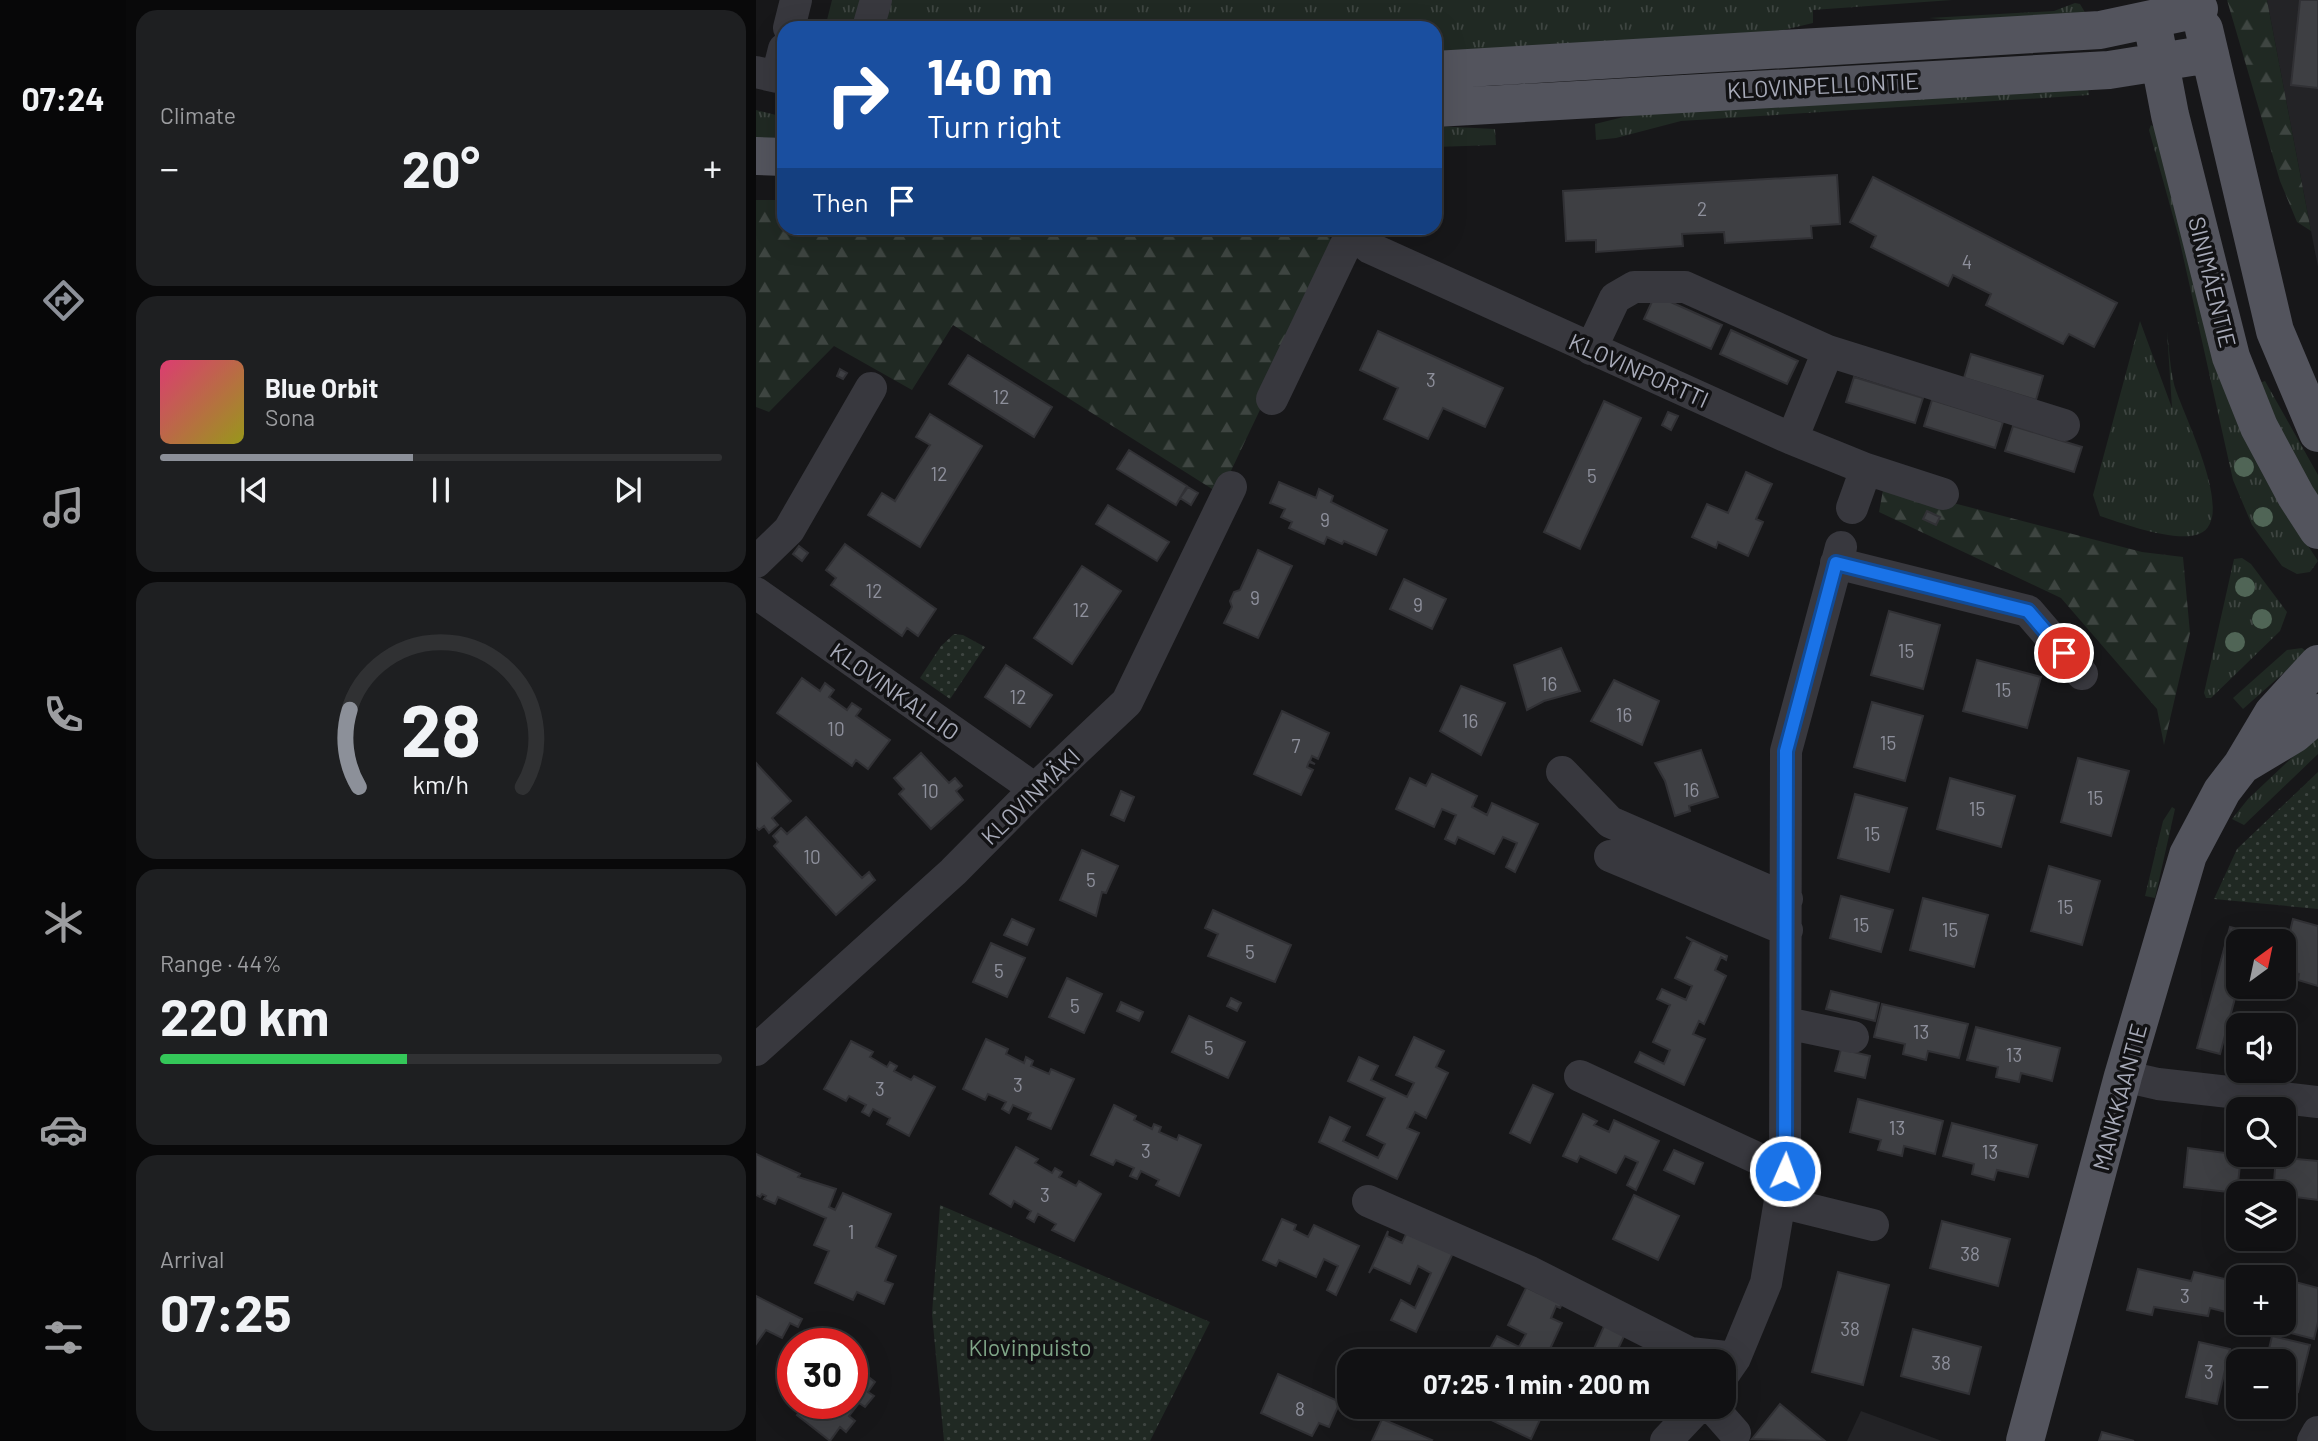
<!DOCTYPE html>
<meta charset="utf-8">
<style>
body{margin:0;font-family:Barlow,sans-serif;background:#1e1f21;color:#f1f3f6;height:100vh;display:flex;flex-direction:column;font-size:26px;white-space:nowrap}
*{box-sizing:border-box;margin:0}
p{font-size:23px;color:#9c9da0}
.icon{flex:none;width:38px;height:38px;fill:none;stroke:currentColor;stroke-width:2;stroke-linecap:round;stroke-linejoin:round}
.map{position:relative;flex:1;overflow:hidden}
.sheet{display:flex;flex-direction:column;gap:10px;padding:10px;background:#09090a;width:630px}
.sheet>*{flex:none}
.banner{position:absolute;left:21px;top:21px;width:665px;height:214px;border-radius:21px;box-shadow:0 7px 28px #0002,0 0 0 2px #303133;background:#1a4fa0;color:#fff;overflow:hidden}
.needle{width:46px;rotate:33deg}
.buttons{position:absolute;left:1470px;top:929px;display:grid;gap:14px}
.buttons a{display:grid;place-items:center;width:70px;height:70px;border-radius:14px;background:#111113;box-shadow:0 7px 28px #0002,0 0 0 2px #303133;font-size:35px}
.speed{position:absolute;left:21px;top:1328px;display:flex;gap:14px;font-size:35px;font-weight:700;text-align:center}
.speed>*{display:grid;place-content:center;width:91px;height:91px;border-radius:50%;background:#111113;box-shadow:0 7px 28px #0002,0 0 0 2px #303133;line-height:1}
.speed .limit{border:10px solid #d22;background:#fff;color:#111}
.pin{position:absolute;display:grid;place-items:center;width:60px;height:60px;color:#fff;margin:-30px;border:4px solid #fff;border-radius:50%;box-shadow:0 2px 7px #0007}
.me{position:absolute;width:77px;margin:-38px;rotate:2deg;stroke-linejoin:round;filter:drop-shadow(0 0 5px #0008)}
.turn{display:flex;align-items:center;gap:24px;height:147px;padding:0 35px;font-size:32px}
.turn .icon{width:91px;height:91px;stroke-width:2.5}
.turn b{display:block;font-size:49px;line-height:60px}
.then{display:flex;align-items:center;height:66px;padding:0 35px;background:#0003;gap:14px;font-size:26px}
.big{font-size:52px;font-weight:700;line-height:1.1}
.sheet .widget{flex:1;display:flex;flex-direction:column;justify-content:center;gap:10px;min-width:0;padding:0 24px;border-radius:21px;background:#1e1f21}
.sheet .dial{align-items:center;gap:0}
.dial svg{height:182px;overflow:visible;fill:none;stroke:#303133;stroke-width:7;stroke-linecap:round;text-anchor:middle}
.dial text{fill:#f1f3f6;stroke:none}
.song{display:flex;align-items:center;gap:21px}
.cover{width:84px;height:84px;border-radius:10px;background:linear-gradient(135deg,hsl(340 70% 55%),hsl(60 70% 35%))}
.played{height:7px;border-radius:4px;background:linear-gradient(90deg,#8c9099 45%,#303133 45%)}
.keys{display:flex;justify-content:space-around;direction:ltr}
.heat{display:flex;justify-content:space-between;align-items:center;font-size:38px;direction:ltr}
.charge{height:10px;border-radius:5px;background:linear-gradient(90deg,#34c759 44%,#303133 0)}
.trip{position:absolute;left:581px;top:1349px;width:399px;height:70px;border-radius:21px;background:#111113;box-shadow:0 7px 28px #0002,0 0 0 2px #303133;font-weight:700;line-height:70px;text-align:center}
main{display:flex;flex:1;min-height:0}
.menu{display:flex;flex-direction:column;width:126px;justify-content:space-around;align-items:center;background:#070708;color:#9c9da0}
.menu .icon{width:49px;height:49px}
.menu .selected{color:#8c9099}
.menu b{font-size:32px;color:#f1f3f6}
.map>svg:first-child{display:block}
.built{fill:#232326}
.grass{fill:url(#grass-tufts)}
.forest{fill:url(#forest-firs)}
.park{fill:url(#park-dots)}
.building{fill:#3e3f43;stroke:#313135;stroke-width:2}
.lines{fill:none;stroke-linecap:round;stroke-linejoin:round}
.minor{stroke:#38383e;stroke-width:32}
.major{stroke:#53545d;stroke-width:38}
.tree{fill:#506556}
.route-casing{stroke:#114b97;stroke-width:18}
.route{stroke:#1a73e8;stroke-width:12}
.labels{text-anchor:middle;dominant-baseline:central;stroke-width:7;stroke-linejoin:round;paint-order:stroke}
.number-label{font-size:19px;fill:#8e909c}
.street-label{font-size:23px;fill:#a8abb9;stroke:#121214}
.park-label{font-size:23px;fill:#7fa587;stroke:#121214}
</style>
<main>
<nav class="menu">
<b>07:24</b>
<svg class="icon selected" aria-label="directions" viewBox="0 0 24 24"><path d="M12 3l9 9-9 9-9-9zM9 14v-3h6M13 9l2 2-2 2"/></svg>
<svg class="icon" aria-label="music" viewBox="0 0 24 24"><path d="M9 18V5l10-2v13"/><circle cx="6" cy="18" r="3"/><circle cx="16" cy="16" r="3"/></svg>
<svg class="icon" aria-label="phone" viewBox="0 0 24 24"><path d="M5 4h4l2 5-3 2q2 4 5 5l2-3 5 2v4C11 20 4 13 5 4z"/></svg>
<svg class="icon" aria-label="climate" viewBox="0 0 24 24"><path d="M12 3v18M4 7l16 10M4 17L20 7"/></svg>
<svg class="icon" aria-label="car" viewBox="0 0 24 24"><path d="M5 17H2v-5l4-1 3-4h7l3 4 3 1v5h-3M9 17h6M6 11h13"/><circle cx="7" cy="17" r="2"/><circle cx="17" cy="17" r="2"/></svg>
<svg class="icon" aria-label="filters" viewBox="0 0 24 24"><path d="M4 7h16M4 17h16"/><circle cx="9" cy="7" r="2"/><circle cx="15" cy="17" r="2"/></svg>
</nav>
<section class="sheet">
<div class="widget"><p>Climate</p>
<div class="heat"><a>−</a><b class="big">20°</b><a>+</a></div>
</div>
<div class="widget">
<div class="song"><i class="cover"></i><div><b>Blue Orbit</b><p>Sona</p></div></div>
<div class="played"></div>
<div class="keys"><svg class="icon" aria-label="previous" viewBox="0 0 24 24"><path d="M18 5L8 12l10 7zM5 5v14"/></svg><svg class="icon" aria-label="pause" viewBox="0 0 24 24"><path d="M8 5v14M16 5v14"/></svg><svg class="icon" aria-label="next" viewBox="0 0 24 24"><path d="M6 5l10 7-10 7zM19 5v14"/></svg></div>
</div>
<div class="widget dial"><svg viewBox="0 0 100 80">
<path d="M14 69A42 42 0 1 1 86 69"/>
<path d="M14 69A42 42 0 0 1 10 35" stroke="#8c9099"/>
<text x="50" y="56" font-size="32" font-weight="700">28</text>
<text x="50" y="72" font-size="11">km/h</text>
</svg></div>
<div class="widget"><p>Range · 44%</p><b class="big">220 km</b><div class="charge"></div></div>
<div class="widget"><p>Arrival</p><b class="big">07:25</b></div>
</section>
<div class="map">
<svg width="1562" height="1441" viewBox="0 0 1562 1441">
<defs>
<pattern id="grass-tufts" width="24" height="20" patternUnits="userSpaceOnUse" patternTransform="scale(1.75)"><rect width="24" height="20" fill="#202923"/><path d="M3 7l-1-3M5 7V3M7 7l1-3M15 17l-1-3M17 17v-4M19 17l1-3" fill="none" stroke="#3e4541"/></pattern>
<pattern id="forest-firs" width="22" height="20" patternUnits="userSpaceOnUse" patternTransform="scale(1.75)"><rect width="22" height="20" fill="#202923"/><path d="M5 1l3.5 6h-7zM16 11l3.5 6h-7z" fill="#3e4541"/></pattern>
<pattern id="park-dots" width="8" height="8" patternUnits="userSpaceOnUse" patternTransform="scale(1.75)"><rect width="8" height="8" fill="#202923"/><path d="M2 2h.1M6 6h.1" fill="none" stroke="#3e4541" stroke-width="1.8" stroke-linecap="round"/></pattern>
</defs>
<rect width="100%" height="100%" fill="#171719"/>
<path class="built" d="M1511,0H1562V267L1555,231Z
M1105,1411L1186,1441H1091Z"/>
<path class="grass" d="M76,0H111L100,28H69Z
M131,0H1196L1057,10V23L967,44L679,60V28H124Z
M1319,3L1324,4L1330,14L1278,27L1173,18L1298,11Z
M1331,82L1333,95L925,121L860,138L840,140L839,124L908,107Z
M0,110L28,117V133L16,139H0Z
M1395,125L1399,127L1517,492L1562,561L1554,572L1541,574L1526,566L1496,525L1477,480L1423,238L1393,130Z
M679,126L739,129L740,145L679,147Z
M1384,321L1416,408L1411,331C1413,348 1414,367 1418,384C1424,409 1483,519 1443,534C1420,543 1368,524 1344,516L1337,495Z
M1509,381L1562,475V501L1500,384Z
M1486,558L1495,564L1531,612L1524,631L1455,698H1450L1448,693L1478,559Z
M1546,648L1551,652L1487,709L1477,698L1531,650Z
M1562,733V754L1488,825L1476,819L1492,799Z
M1416,807L1419,809L1399,898L1389,896L1407,821Z"/>
<path class="forest" d="M1471,0H1511L1555,231L1541,222L1524,181Z
M0,200H28V228H571L579,252L464,494L197,325L156,390L78,346L13,412L0,407Z
M1128,485L1386,552L1427,557L1434,633L1408,745L1401,709L1305,598L1123,512Z"/>
<path class="park" d="M198,634L207,635L229,647L194,699L164,678L185,646Z
M1562,772V909L1458,899L1481,849Z
M184,1205L454,1322L394,1441H188L176,1314Z"/>
<path class="building" d="M1544,0H1562V88L1535,85Z
M1081,175L1084,224L1055,226L1056,238L969,243L968,232L926,234L927,246L840,252V240L810,241L807,191Z
M1117,177L1361,303L1338,347L1313,334L1307,344L1230,305L1235,294L1197,275L1192,286L1115,247L1120,236L1094,222Z
M899,295L966,325L955,349L888,319Z
M975,330L1042,361L1031,384L964,354Z
M622,331L747,388L729,427L687,408L672,439L628,419L642,388L604,370Z
M1215,354L1287,376L1280,400L1208,378Z
M212,355L296,407L278,437L193,384Z
M84,369L91,373L87,379L81,376Z
M1098,377L1167,398L1159,423L1090,402Z
M1176,400L1247,422L1239,448L1168,426Z
M848,401L885,418L824,549L788,532Z
M912,412L922,416L915,430L906,425Z
M174,414L226,446L164,547L112,515L126,493L139,501L150,483L174,445L160,437Z
M1257,426L1326,447L1318,472L1249,451Z
M373,450L431,486L420,505L361,469Z
M990,472L1016,484L1000,519L1007,522L992,556L962,542L960,548L936,537L951,504L972,513Z
M523,482L560,498L563,489L577,496L575,502L631,530L620,555L588,541L586,544L571,537L568,544L533,528L536,522L525,517L529,509L514,503Z
M432,487L442,493L435,505L424,498Z
M352,505L413,542L401,561L340,524Z
M1171,511L1184,517L1180,525L1167,519Z
M89,544L180,609L162,636L151,628L146,636L75,585L80,578L70,570Z
M43,546L52,553L46,561L37,554Z
M502,550L536,566L502,638L468,623L476,607L474,601L478,592L484,590Z
M326,566L365,591L316,664L278,638Z
M648,579L690,599L676,629L634,609Z
M1133,611L1184,625L1167,689L1115,675Z
M805,648L824,691L788,701L771,710L758,665Z
M1221,660L1285,677L1271,728L1207,711Z
M250,665L296,695L274,727L229,697Z
M46,678L64,691L69,683L78,690L73,697L91,710L96,703L105,709L100,716L134,740L112,769L100,760L96,766L21,713Z
M858,680L903,701L886,745L835,721Z
M705,686L749,703L725,755L684,731Z
M1116,702L1167,716L1149,781L1098,767Z
M526,711L573,733L562,759L556,756L554,761L559,764L553,762L551,767L557,770L545,795L498,774Z
M945,750L962,797L933,806L934,811L919,816L909,781L899,763Z
M165,753L193,783L199,778L206,786L200,791L207,800L175,829L143,794L148,789L138,778Z
M1322,758L1373,771L1355,836L1305,822Z
M0,763L35,801L16,818L22,825L13,833L8,826L3,830L0,827Z
M676,774L721,796L716,807L731,815L736,803L782,824L759,872L750,867L761,843L747,837L738,854L702,837L699,844L689,839L700,815L686,809L678,827L640,809L654,778L670,786Z
M1194,778L1259,796L1245,847L1181,829Z
M365,791L378,797L368,821L355,815Z
M1099,794L1151,808L1133,872L1082,858Z
M50,817L106,878L113,872L119,880L80,915L18,846L22,842L17,836L25,828L31,834Z
M326,850L362,866L350,893L346,892L340,916L304,900Z
M1293,866L1344,881L1326,945L1275,931Z
M1085,896L1137,910L1125,952L1074,938Z
M1167,898L1232,915L1218,967L1154,950Z
M457,910L535,945L519,982L452,956L462,934L449,928Z
M256,919L278,929L271,945L248,935Z
M1537,919L1562,926V986L1542,980L1543,974L1528,970V956Z
M1474,927L1497,933L1495,942H1482V987L1464,1054L1441,1048Z
M930,937L971,956L970,960L965,957L959,970L970,976L948,1024L943,1021L937,1034L949,1039L928,1085L879,1062L884,1052L908,1064L914,1050L897,1042L914,1005L901,999L906,989L930,1000L936,986L919,978L936,941Z
M235,943L269,958L251,997L217,982Z
M311,978L346,994L328,1033L293,1017Z
M1075,991L1123,1003L1119,1021L1070,1009Z
M475,998L485,1003L481,1011L471,1006Z
M365,1002L387,1012L383,1021L361,1011Z
M1126,1004L1212,1024L1203,1058L1172,1051L1170,1060L1147,1054L1149,1044L1118,1037Z
M433,1016L489,1042L472,1078L416,1052Z
M1220,1027L1304,1048L1296,1081L1265,1073L1263,1082L1240,1077L1242,1067L1211,1060Z
M658,1037L688,1051L680,1067L692,1073L670,1118L659,1112L651,1128L663,1133L641,1179L563,1142L574,1117L594,1127L587,1141L622,1158L629,1144L611,1135L629,1098L592,1081L603,1057L622,1066L615,1080L651,1097L658,1083L640,1075Z
M230,1039L252,1049L250,1054L268,1063L270,1057L277,1061L275,1066L293,1074L295,1069L318,1079L295,1129L272,1119L275,1113L257,1105L253,1113L246,1109L250,1102L232,1094L229,1100L207,1089Z
M95,1041L117,1052L114,1057L131,1067L134,1062L141,1066L138,1071L155,1080L158,1076L179,1087L153,1136L131,1124L134,1118L117,1109L113,1116L106,1112L110,1105L93,1096L90,1101L68,1089Z
M1085,1049L1114,1056L1109,1078L1079,1071Z
M777,1085L797,1094L774,1143L754,1133Z
M1102,1099L1187,1121L1179,1154L1148,1146L1146,1156L1122,1150L1125,1140L1094,1132Z
M358,1105L380,1116L378,1120L396,1129L398,1124L405,1127L403,1132L421,1140L423,1135L445,1145L423,1196L400,1185L403,1180L385,1171L381,1179L374,1176L378,1168L360,1160L357,1165L335,1155Z
M827,1114L841,1121L838,1125L853,1132L858,1120L903,1141L880,1190L871,1185L882,1162L869,1156L860,1173L824,1156L821,1162L807,1156Z
M1196,1123L1281,1145L1272,1177L1241,1170L1238,1180L1216,1174L1218,1164L1187,1156Z
M260,1147L282,1159L279,1163L296,1173L299,1168L306,1172L303,1177L320,1186L323,1181L345,1194L318,1241L296,1230L300,1224L282,1214L278,1222L271,1218L275,1211L258,1201L255,1207L234,1194Z
M1432,1148L1485,1155L1481,1193L1428,1187Z
M918,1150L947,1163L938,1184L908,1170Z
M0,1154L44,1174L42,1177L80,1189L73,1207L79,1210L87,1193L135,1214L120,1247L140,1256L129,1281L137,1284L128,1304L101,1292L97,1300L59,1283L73,1251L58,1245L70,1218L22,1197L19,1204L8,1199L10,1196L6,1194L4,1197L0,1195Z
M1520,1157L1562,1161V1200L1517,1194Z
M878,1195L923,1216L902,1260L857,1239Z
M526,1219L540,1225L538,1230L552,1237L558,1225L603,1246L580,1295L571,1290L582,1266L568,1259L560,1277L523,1260L520,1266L507,1260Z
M1186,1221L1254,1239L1242,1286L1174,1268Z
M632,1231L631,1236L646,1243L651,1232L697,1253L660,1332L635,1320L645,1300L659,1308L675,1273L662,1266L654,1284L617,1267L613,1273Z
M1382,1269L1435,1281L1438,1272L1482,1282V1315L1454,1308L1452,1316L1398,1307L1396,1315L1371,1310Z
M1082,1272L1133,1285L1107,1385L1056,1372Z
M1528,1279L1562,1288V1322L1558,1339L1515,1328L1516,1323H1528Z
M765,1285L806,1304L804,1308L800,1306L795,1318L806,1323L788,1362H760L735,1347L741,1336L763,1347L770,1334L752,1325L770,1288Z
M0,1296L46,1319L42,1327L34,1323L26,1338L10,1330L0,1344Z
M849,1324L869,1334L856,1362H832Z
M1157,1329L1225,1347L1213,1394L1145,1376Z
M1516,1336L1554,1345L1542,1392L1528,1388V1362H1510Z
M1443,1342L1474,1349L1461,1404L1430,1397Z
M96,1364L119,1382L112,1392L118,1396L109,1407L103,1403L93,1416L99,1421L90,1432L84,1427L74,1441L41,1415L49,1404H96Z
M522,1374L584,1402L573,1427L563,1423L556,1436L505,1413Z
M1024,1404L1069,1441L996,1439Z
M732,1407L754,1417L759,1407H790L775,1439L727,1416Z
M626,1419L676,1440L675,1441H616Z
M1346,1432L1378,1441H1343Z"/>
<g class="lines">
<path class="minor" d="M33,28L40,0
M112,28L120,0
M0,72L21,77L28,49
M589,228L614,248L1036,439L1110,469L1187,494
M835,349L859,298L878,287H929L1072,351
M516,399L595,234
M1036,439L1072,351L1308,425
M1096,508L1110,469
M0,562L33,530L115,388
M1080,563L1272,611L1326,674
M0,593L279,789
M806,772L854,822L1031,899
M854,856L1031,930
M1030,1023L1097,1037
M0,1050L197,872L279,789L371,702L475,487
M824,1076L1029,1171
M1367,1076L1402,1084L1562,1102
M612,1201L774,1272L934,1353L979,1358
M1024,1202L1117,1225
M968,1374L979,1358L1010,1283L1029,1171L1030,751L1085,547
M956,1407L979,1433
M910,1441L942,1407
M1557,1441L1562,1432"/>
<path class="major" d="M1448,29L1519,331L1562,433
M1399,37L1414,115L1475,357L1503,427L1540,496L1562,530
M679,70L1344,30L1443,9
M679,108L1353,70L1454,54
M0,156L28,157
M1488,764L1538,734L1562,713
M1269,1441L1367,1076L1432,855L1466,791L1486,765L1517,713L1562,664"/>
</g>
<g class="tree">
<circle cx="1488" cy="467" r="10"/>
<circle cx="1507" cy="517" r="10"/>
<circle cx="1489" cy="587" r="10"/>
<circle cx="1506" cy="619" r="10"/>
<circle cx="1479" cy="642" r="10"/>
</g>
<g class="lines">
<defs>
<path id="route" d="M1029,1171L1030,751L1080,563L1272,611L1308,653"/>
</defs>
<use href="#route" class="route-casing"/>
<use href="#route" class="route"/>
</g>
<g class="labels">
<g class="number-label">
<text x="946" y="208">2</text>
<text x="1211" y="261">4</text>
<text x="675" y="379">3</text>
<text x="245" y="396">12</text>
<text x="183" y="473">12</text>
<text x="836" y="475">5</text>
<text x="569" y="519">9</text>
<text x="118" y="590">12</text>
<text x="499" y="597">9</text>
<text x="662" y="604">9</text>
<text x="325" y="609">12</text>
<text x="1150" y="650">15</text>
<text x="793" y="683">16</text>
<text x="1247" y="689">15</text>
<text x="262" y="696">12</text>
<text x="868" y="714">16</text>
<text x="714" y="720">16</text>
<text x="80" y="728">10</text>
<text x="1132" y="742">15</text>
<text x="540" y="745">7</text>
<text x="935" y="789">16</text>
<text x="174" y="790">10</text>
<text x="1339" y="797">15</text>
<text x="1221" y="808">15</text>
<text x="1116" y="833">15</text>
<text x="56" y="856">10</text>
<text x="335" y="879">5</text>
<text x="1309" y="906">15</text>
<text x="1105" y="924">15</text>
<text x="1194" y="929">15</text>
<text x="494" y="951">5</text>
<text x="243" y="970">5</text>
<text x="319" y="1005">5</text>
<text x="1165" y="1031">13</text>
<text x="453" y="1047">5</text>
<text x="1258" y="1054">13</text>
<text x="262" y="1084">3</text>
<text x="124" y="1088">3</text>
<text x="1141" y="1127">13</text>
<text x="390" y="1150">3</text>
<text x="1234" y="1151">13</text>
<text x="289" y="1194">3</text>
<text x="95" y="1231">1</text>
<text x="1214" y="1253">38</text>
<text x="1429" y="1295">3</text>
<text x="1094" y="1328">38</text>
<text x="1185" y="1362">38</text>
<text x="1453" y="1371">3</text>
<text x="544" y="1408">8</text>
</g>
<g class="street-label">
<text transform="translate(1067 85) rotate(-3)">KLOVINPELLONTIE</text>
<text transform="translate(1457 282) rotate(76)">SINIMÄENTIE</text>
<text transform="translate(883 370) rotate(24)">KLOVINPORTTI</text>
<text transform="translate(139 691) rotate(35)">KLOVINKALLIO</text>
<text transform="translate(274 796) rotate(-44)">KLOVINMÄKI</text>
<text transform="translate(1363 1097) rotate(-75)">MANKKAANTIE</text>
</g>
<g class="park-label">
<text x="274" y="1347">Klovinpuisto</text>
</g>
</g>
</svg>
<div class="buttons">
<a><svg class="needle" viewBox="-14 -14 28 28"><path d="M0-13l5 13h-10z" fill="#e53935"/><path d="M0 13l5-13h-10z" fill="#9c9da0"/></svg></a>
<a><svg class="icon" aria-label="sound" viewBox="0 0 24 24"><path d="M4 9h4l5-4v14l-5-4H4zM17 9q2 3 0 6"/></svg></a>
<a><svg class="icon" aria-label="search" viewBox="0 0 24 24"><circle cx="10" cy="10" r="6"/><path d="M15 15l6 6"/></svg></a>
<a><svg class="icon" aria-label="layers" viewBox="0 0 24 24"><path d="M12 4l9 5-9 5-9-5zM3 14l9 5 9-5"/></svg></a>
<a>+</a>
<a>−</a>
</div>
<div class="speed"><div class="limit">30</div></div>
<div class="pin" style="left:1308px;top:653px;background:#d93025"><svg class="icon" aria-label="arrive" viewBox="0 0 24 24"><path d="M6 21V4h12l-3 4 3 4H6"/></svg></div>
<svg class="me" style="left:1029px;top:1171px" viewBox="-20 -20 40 40"><circle r="17" fill="#1a73e8" stroke="#fff" stroke-width="3"/><path d="M0-11L8 9 0 5-8 9z" fill="#fff"/></svg>
<div class="trip">07:25 · 1 min · 200 m</div>
<div class="banner">
<div class="turn"><svg class="icon" aria-label="right" viewBox="0 0 24 24"><path d="M7 20v-9h11M14 6l5 5-5 5"/></svg><div><b>140 m</b>Turn right</div></div>
<div class="then">Then<svg class="icon" aria-label="arrive" viewBox="0 0 24 24"><path d="M6 21V4h12l-3 4 3 4H6"/></svg></div>
</div>
</div>
</main>
